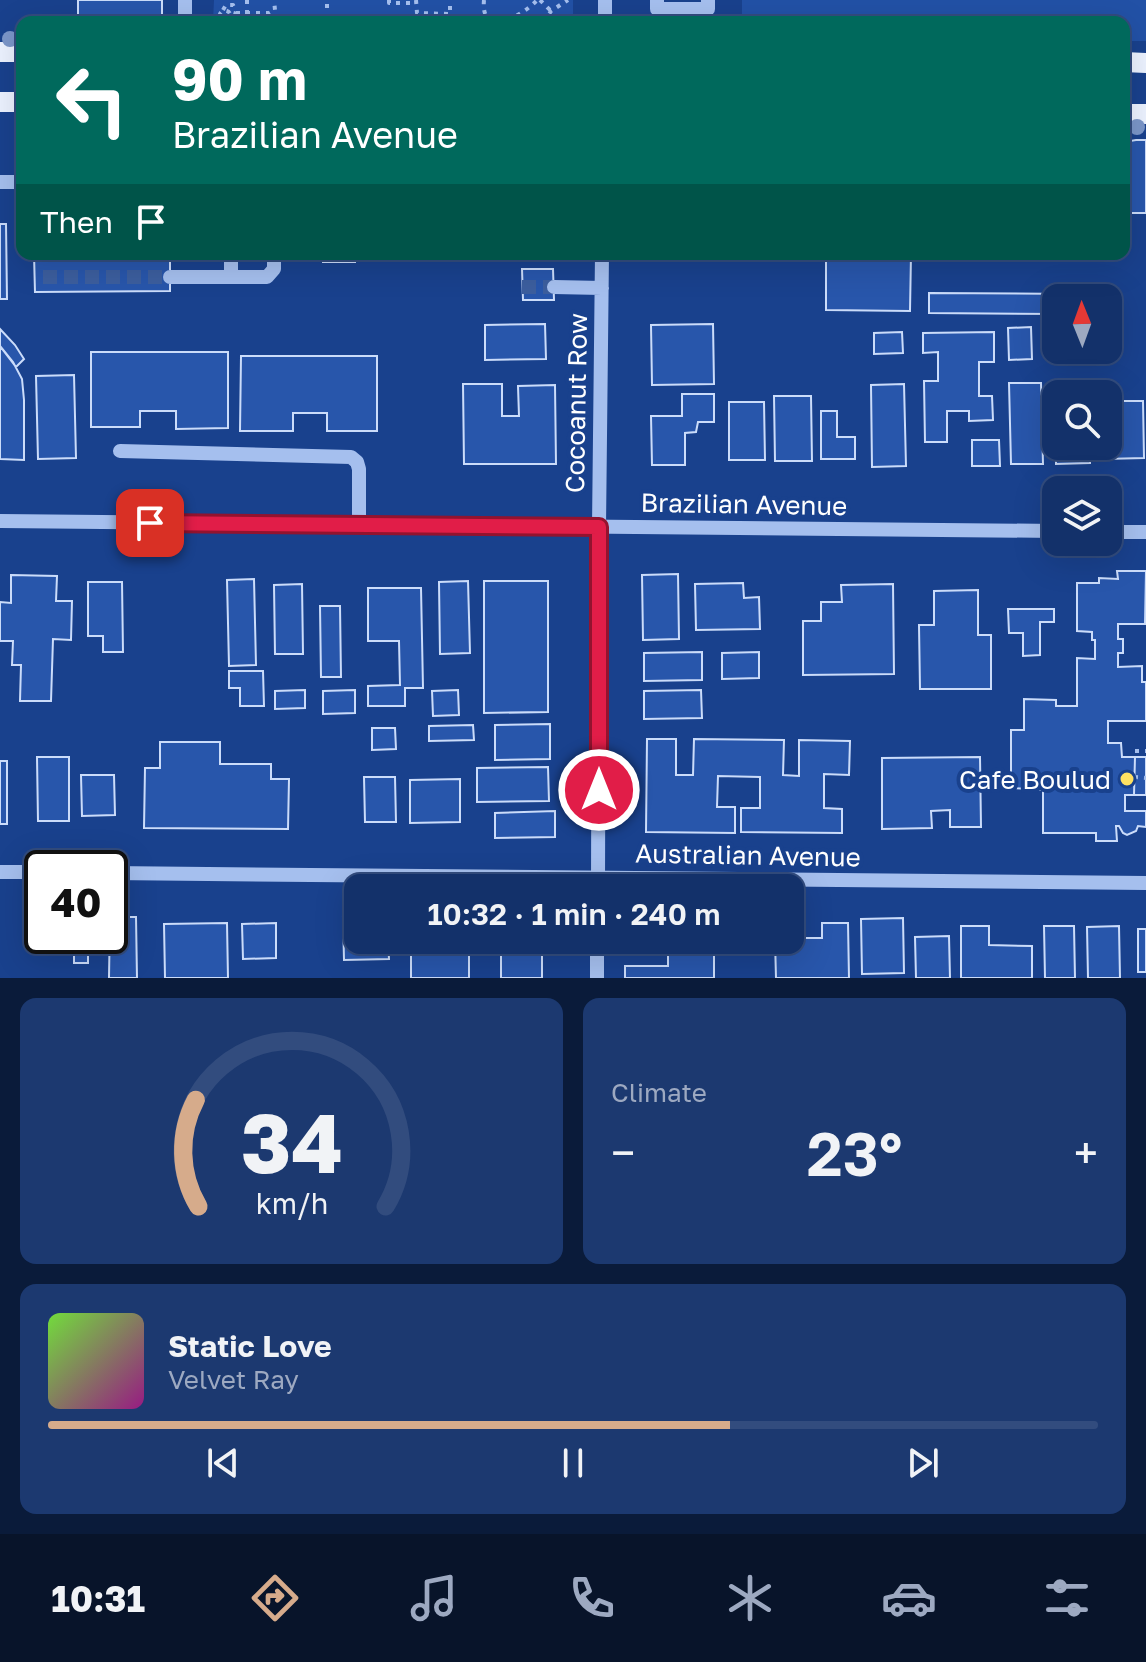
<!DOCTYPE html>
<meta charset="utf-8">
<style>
body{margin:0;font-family:"Golos Text",sans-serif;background:#1c3970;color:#f1f3f6;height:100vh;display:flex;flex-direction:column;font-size:30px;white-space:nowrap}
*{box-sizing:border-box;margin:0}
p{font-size:26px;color:#9da9c1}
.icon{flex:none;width:44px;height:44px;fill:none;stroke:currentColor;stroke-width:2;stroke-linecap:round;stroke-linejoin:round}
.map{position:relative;height:978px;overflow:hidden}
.panel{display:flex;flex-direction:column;gap:20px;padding:20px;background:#0a1b3a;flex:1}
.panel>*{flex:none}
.hud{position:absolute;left:16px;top:16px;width:1114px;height:244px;border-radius:16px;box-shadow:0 8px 32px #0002,0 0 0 2px #324c7e;background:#00695c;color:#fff;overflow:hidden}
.needle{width:52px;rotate:359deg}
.buttons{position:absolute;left:1042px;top:284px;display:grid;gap:16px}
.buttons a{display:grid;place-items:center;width:80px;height:80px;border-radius:16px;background:#13316a;box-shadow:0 8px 32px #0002,0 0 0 2px #324c7e;font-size:40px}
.speed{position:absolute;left:24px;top:850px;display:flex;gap:16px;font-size:40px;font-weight:700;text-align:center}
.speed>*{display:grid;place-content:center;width:104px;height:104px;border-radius:50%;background:#13316a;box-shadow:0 8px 32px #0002,0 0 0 2px #324c7e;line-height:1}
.speed .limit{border:4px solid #111;border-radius:12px;background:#fff;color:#111}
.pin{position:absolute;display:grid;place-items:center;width:68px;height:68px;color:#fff;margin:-34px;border-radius:16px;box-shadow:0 4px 12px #0006}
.me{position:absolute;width:88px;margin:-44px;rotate:0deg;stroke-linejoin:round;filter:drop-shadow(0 0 6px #0008)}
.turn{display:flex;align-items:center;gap:28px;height:168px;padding:0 24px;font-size:36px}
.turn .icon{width:104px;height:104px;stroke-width:2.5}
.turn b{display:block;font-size:56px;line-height:68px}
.then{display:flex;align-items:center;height:76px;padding:0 24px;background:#0003;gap:16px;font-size:30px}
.big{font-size:60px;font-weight:600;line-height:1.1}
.panel .widget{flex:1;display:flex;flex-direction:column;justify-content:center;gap:12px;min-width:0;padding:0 28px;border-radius:16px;background:#1c3970}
.panel .dial{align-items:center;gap:0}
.dial svg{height:208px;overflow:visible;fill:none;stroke:#324c7e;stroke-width:7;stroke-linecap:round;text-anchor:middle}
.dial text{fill:#f1f3f6;stroke:none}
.song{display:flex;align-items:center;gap:24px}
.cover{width:96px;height:96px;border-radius:12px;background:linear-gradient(135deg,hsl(100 70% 55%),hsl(310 70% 35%))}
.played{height:8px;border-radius:4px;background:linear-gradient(90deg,#d6ab8b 65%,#324c7e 65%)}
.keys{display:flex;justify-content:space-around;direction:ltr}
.heat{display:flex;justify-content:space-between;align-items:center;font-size:44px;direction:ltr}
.panel .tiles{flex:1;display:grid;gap:20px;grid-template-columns:1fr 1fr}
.widget:last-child{grid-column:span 2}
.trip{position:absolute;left:344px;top:874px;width:460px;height:80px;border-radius:16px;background:#13316a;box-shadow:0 8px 32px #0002,0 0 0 2px #324c7e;font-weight:600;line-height:80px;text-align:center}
.tabs{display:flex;height:128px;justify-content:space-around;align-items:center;background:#08142a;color:#9da9c1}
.tabs .icon{width:56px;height:56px}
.tabs .current{color:#d6ab8b}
.tabs b{font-size:36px;color:#f1f3f6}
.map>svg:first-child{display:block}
.green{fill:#2251a6}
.building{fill:#2856ab;stroke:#cbdcfa;stroke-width:2}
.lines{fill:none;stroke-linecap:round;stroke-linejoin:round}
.minor-tunnel{stroke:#3c5e9e;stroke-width:14;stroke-dasharray:14 7;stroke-linecap:butt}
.path{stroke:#a5bfee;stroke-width:4;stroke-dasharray:4 6;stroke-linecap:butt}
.minor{stroke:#a5bfee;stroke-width:14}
.major{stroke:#ecf2ff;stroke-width:20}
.tree{fill:#7b96c9}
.route-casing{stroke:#92132f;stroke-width:20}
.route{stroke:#e11d48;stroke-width:14}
.poi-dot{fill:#ffe162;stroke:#19418d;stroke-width:3}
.labels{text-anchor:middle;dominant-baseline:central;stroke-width:8;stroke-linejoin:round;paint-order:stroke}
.street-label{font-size:26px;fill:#fff;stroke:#19418d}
.poi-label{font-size:26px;fill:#fff;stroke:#19418d;text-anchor:end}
</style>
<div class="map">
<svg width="1146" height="978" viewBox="0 0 1146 978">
<rect width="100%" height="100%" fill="#19418d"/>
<path class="green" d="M214,0H573V22H213Z
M742,0H1146V41H1124V22H742Z"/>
<path class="building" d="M78,0H162V22H78Z
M1136,140H1146V213H1124V145H1130V141Z
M0,224H6L7,299H0Z
M34,254H170V291L35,292Z
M323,254H355V262H323Z
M826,254H911L910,311L826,310Z
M522,269H553L554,300H523Z
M929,293L1072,294V298H1056V314L929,313Z
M545,324L546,359L485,360V325Z
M713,324L714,384L652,385L651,325Z
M1031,327L1032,359L1009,360L1008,328Z
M0,329L15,345L24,359L16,367L0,346Z
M902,332L903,353L874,354V333Z
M994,332V362H979V396H992L993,420L969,421V411H947V442H925L924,381H938V352L923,353V333Z
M0,346L13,362L22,379L24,400V460L0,459Z
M91,352H228V428L176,429V411H140V427H91Z
M241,356H377V431H327V413H293V431H240Z
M74,375L76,458L38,459L36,376Z
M1009,383H1041L1043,464H1011Z
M463,384H502V416H519L518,386L555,385L556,464H464Z
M904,384L906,466L872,467L871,385Z
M682,394H714V422H698L696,432L685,433V465H652L651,416H682Z
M774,396H811L812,461H775Z
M1108,401H1143L1144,458L1104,459V446H1108Z
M729,402H764L765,460H729Z
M1055,408L1056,446H1090V463L1056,464Z
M821,411H837V437H855V459H821Z
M972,440H999L1000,466H972Z
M1117,571H1146L1145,624H1118V639H1123V653H1118V667L1142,666V682H1146V721H1108V743H1121L1122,757H1135L1134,795H1125V811H1146V827L1138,826L1136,831L1127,835L1123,833L1119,826H1116L1117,841H1096V833H1043V790L1034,789V780H1029V789L1014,788V776H1011V730H1024V699L1056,700V706H1077V658L1095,659V640H1092V632L1077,631V583H1099V578L1118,579Z
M678,574L679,639L643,640L642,575Z
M11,575L57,576L56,601H72L71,640L53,639L51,701H20L21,665H12L13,641H0V602L11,603Z
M254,579L256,665L229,666L227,580Z
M468,581L470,653L440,654L439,582Z
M484,581H548V712L484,713Z
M88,582H122L123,652H103V636H88Z
M743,583L744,598L759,597L760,629L696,630L695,584Z
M302,584L303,654H275L274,585Z
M893,584L894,674L803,675V621H821V602H842L841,585Z
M368,588H421L423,688H405V706H368V686L400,685L399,641H368Z
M978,590V635H991V689H920L919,625H934V591Z
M320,606H340L341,677H321Z
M1008,609H1054V622H1040V655L1023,656V633H1009Z
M702,652V680L644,681V653Z
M759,652V678L722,679V653Z
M229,671H263L264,706H240V688H229Z
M305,690V708L275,709V691Z
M355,690V713L323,714V691Z
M458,690L459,715L433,716L432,691Z
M701,690L702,718L644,719V691Z
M550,724V759L495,760V725Z
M473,725L474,740L429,741V726Z
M372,728H395L396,749L372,750Z
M647,739H676V775H693L694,739L784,740L783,775L799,776V740L850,741L849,775L824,774V808L842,809V833L741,832V808H760V777L718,776L717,807H735V833L646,832Z
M160,742H220V764H271V779H289L288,829L144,828L145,768H160Z
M37,757H69V821H38Z
M980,757L981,827H950V810L931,811L932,828L882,829V758Z
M1135,757H1146V795H1134Z
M0,761H7V824H0Z
M548,767L549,801L477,802V768Z
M81,775H114L115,815L82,816Z
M364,777H395L396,822H365Z
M460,779V822L410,823V780Z
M555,811V837L495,838V813Z
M110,917H136L137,978H109Z
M343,917H358V940H388L389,959L344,960Z
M903,918L904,973L862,974L861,919Z
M790,922H804V938H822V923H848L849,978H776L775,940H790Z
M227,923L228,978H165L164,924Z
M276,923V958L243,959L242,924Z
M961,926H989V945L1032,946V978H961Z
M1044,926H1074L1075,978H1045Z
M1119,926L1120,978H1088L1087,927Z
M1138,929H1146V972H1138Z
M74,936H88V963H74Z
M949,936L950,978H916L915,937Z
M440,940H469V978H411V944H440Z
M501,940H542V978H501Z
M625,940H758V949H714V978H625V966H668V945H625Z"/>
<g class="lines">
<path class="minor-tunnel" d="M43,277H170
M522,287H554"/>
<path class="path" d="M247,0V22
M389,0V3H415
M416,0L417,13L450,14V0
M484,0C480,40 524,15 537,0
M540,0L551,11
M327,8V0
M223,10L226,5H233L236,11L235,15
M219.5 16a5.5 5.5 0 1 1 11 0a5.5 5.5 0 1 1-11 0Z
M236,13H269L275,10L274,0
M431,22V13
M544,22L551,11L568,0
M1135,751H1146
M1134,777L1146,778"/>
<path class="minor" d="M657,0V9H708V0
M185,22V0
M605,22V0
M0,182H15
M170,277H231V254
M231,277H267L274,269V254
M554,287L602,288
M120,451L351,457L357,462L359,469V525
M0,521L1056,531
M1108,532H1146
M0,872H42
M110,873L1146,883
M598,888L599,527L602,254
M597,978V940"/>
<path class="major" d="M0,52H22
M1124,62L1146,63
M0,102H22
M1124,114H1146"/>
</g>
<g class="tree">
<circle cx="10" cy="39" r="8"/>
<circle cx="1137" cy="127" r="8"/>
</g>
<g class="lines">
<defs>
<path id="route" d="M150,523L599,527V790"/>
</defs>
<use href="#route" class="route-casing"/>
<use href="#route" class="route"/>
</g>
<circle class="poi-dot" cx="1127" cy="779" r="8"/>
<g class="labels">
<g class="street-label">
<text transform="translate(576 403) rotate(-89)">Cocoanut Row</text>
<text transform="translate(744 504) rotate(1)">Brazilian Avenue</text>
<text transform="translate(748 855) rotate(1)">Australian Avenue</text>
</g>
<g class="poi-label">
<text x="1111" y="779">Cafe Boulud</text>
</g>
</g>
</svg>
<div class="buttons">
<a><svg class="needle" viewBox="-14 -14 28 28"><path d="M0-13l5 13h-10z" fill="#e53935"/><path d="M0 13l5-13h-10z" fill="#9da9c1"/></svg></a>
<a><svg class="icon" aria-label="search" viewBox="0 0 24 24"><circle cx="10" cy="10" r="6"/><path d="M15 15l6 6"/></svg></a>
<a><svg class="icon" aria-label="layers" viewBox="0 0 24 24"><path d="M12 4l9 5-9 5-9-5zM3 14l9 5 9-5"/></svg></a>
</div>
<div class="speed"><div class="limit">40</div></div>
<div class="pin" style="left:150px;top:523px;background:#d93025"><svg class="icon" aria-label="arrive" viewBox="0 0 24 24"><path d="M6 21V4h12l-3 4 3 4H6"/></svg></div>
<svg class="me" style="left:599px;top:790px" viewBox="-20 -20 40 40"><circle r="17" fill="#e11d48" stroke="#fff" stroke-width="3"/><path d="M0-11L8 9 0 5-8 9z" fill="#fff"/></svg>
<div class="trip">10:32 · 1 min · 240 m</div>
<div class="hud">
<div class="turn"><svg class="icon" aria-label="left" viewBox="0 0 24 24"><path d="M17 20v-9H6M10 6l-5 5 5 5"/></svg><div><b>90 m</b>Brazilian Avenue</div></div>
<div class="then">Then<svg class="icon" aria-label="arrive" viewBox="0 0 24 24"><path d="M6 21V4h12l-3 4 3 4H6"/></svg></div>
</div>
</div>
<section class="panel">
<div class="tiles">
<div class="widget dial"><svg viewBox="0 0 100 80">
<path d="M14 69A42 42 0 1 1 86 69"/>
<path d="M14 69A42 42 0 0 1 13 28" stroke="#d6ab8b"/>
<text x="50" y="56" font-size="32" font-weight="700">34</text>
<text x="50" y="72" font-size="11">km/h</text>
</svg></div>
<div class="widget"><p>Climate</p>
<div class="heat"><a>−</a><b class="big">23°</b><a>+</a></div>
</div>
<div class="widget">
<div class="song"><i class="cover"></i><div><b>Static Love</b><p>Velvet Ray</p></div></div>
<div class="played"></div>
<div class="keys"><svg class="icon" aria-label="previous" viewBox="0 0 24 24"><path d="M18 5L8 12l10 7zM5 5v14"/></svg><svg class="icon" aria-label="pause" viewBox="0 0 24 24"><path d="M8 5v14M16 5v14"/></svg><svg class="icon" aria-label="next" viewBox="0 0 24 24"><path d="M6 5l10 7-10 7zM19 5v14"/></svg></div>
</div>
</div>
</section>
<nav class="tabs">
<b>10:31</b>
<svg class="icon current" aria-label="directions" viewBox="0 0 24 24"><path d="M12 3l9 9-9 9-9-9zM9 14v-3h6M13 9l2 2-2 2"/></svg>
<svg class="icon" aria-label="music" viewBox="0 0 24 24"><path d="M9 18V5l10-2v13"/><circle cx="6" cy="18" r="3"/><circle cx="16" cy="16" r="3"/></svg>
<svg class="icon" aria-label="phone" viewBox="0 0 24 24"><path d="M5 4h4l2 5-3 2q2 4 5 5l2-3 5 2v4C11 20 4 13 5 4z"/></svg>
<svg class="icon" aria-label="climate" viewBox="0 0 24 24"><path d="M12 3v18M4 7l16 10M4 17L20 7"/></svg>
<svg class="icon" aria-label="car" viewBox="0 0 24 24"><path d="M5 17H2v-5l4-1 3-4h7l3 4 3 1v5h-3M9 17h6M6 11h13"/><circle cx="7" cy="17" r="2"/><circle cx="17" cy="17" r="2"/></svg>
<svg class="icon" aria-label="filters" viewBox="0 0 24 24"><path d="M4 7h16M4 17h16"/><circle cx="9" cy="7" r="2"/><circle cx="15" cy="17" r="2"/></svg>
</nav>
